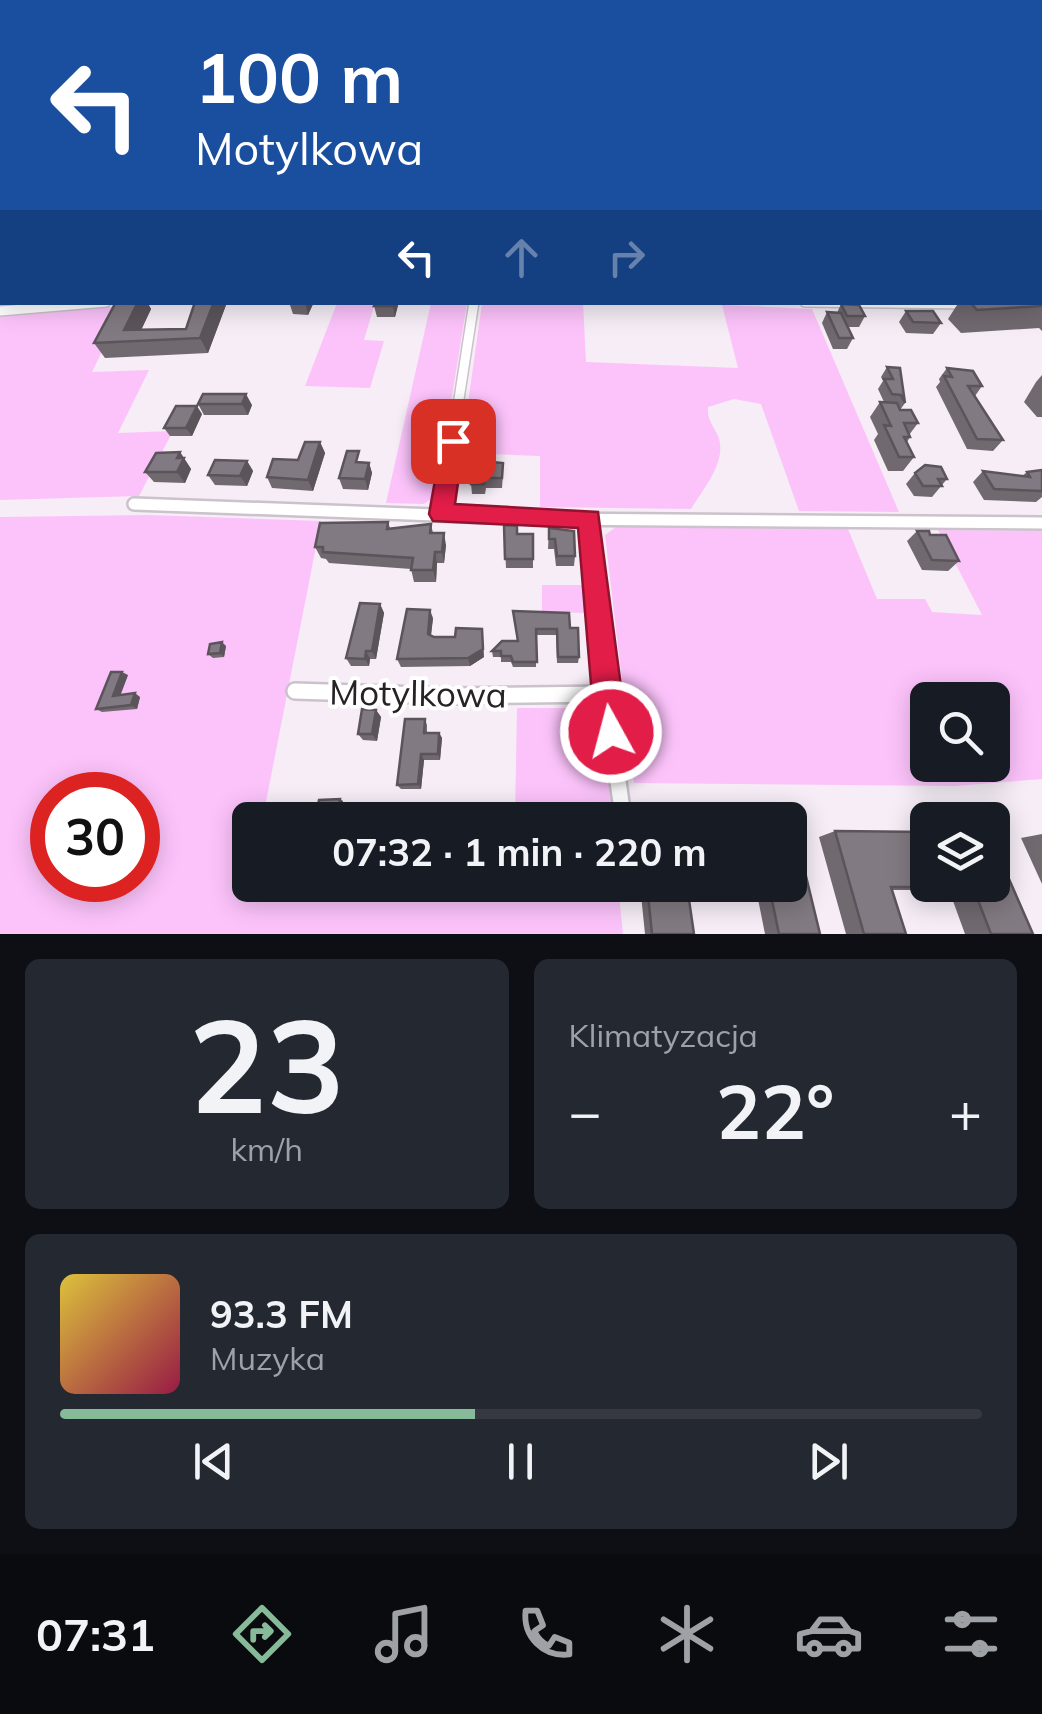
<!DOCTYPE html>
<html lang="pl">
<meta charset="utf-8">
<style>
body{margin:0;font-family:Mulish,sans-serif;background:#242831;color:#f1f3f6;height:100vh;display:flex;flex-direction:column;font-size:38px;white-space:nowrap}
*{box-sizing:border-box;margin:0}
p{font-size:32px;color:#9ea1a6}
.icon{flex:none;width:55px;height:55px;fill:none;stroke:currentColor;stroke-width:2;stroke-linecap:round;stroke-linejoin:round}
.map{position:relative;height:934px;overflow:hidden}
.sheet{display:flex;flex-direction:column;gap:25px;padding:25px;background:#0d0f14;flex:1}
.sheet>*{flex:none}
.hud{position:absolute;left:0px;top:0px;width:1042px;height:305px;box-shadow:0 5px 25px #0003;background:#1a4fa0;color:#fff;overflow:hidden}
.tools{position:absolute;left:910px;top:682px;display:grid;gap:20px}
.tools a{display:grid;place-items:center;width:100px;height:100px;border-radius:15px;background:#171b24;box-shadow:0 5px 25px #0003;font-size:50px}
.speed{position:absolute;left:30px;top:772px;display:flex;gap:20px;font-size:50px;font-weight:700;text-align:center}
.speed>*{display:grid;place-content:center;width:130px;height:130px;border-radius:50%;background:#171b24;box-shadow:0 5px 25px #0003;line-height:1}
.speed .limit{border:15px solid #d22;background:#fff;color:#111}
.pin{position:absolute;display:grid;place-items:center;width:85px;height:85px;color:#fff;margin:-42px;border-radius:20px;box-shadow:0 5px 15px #0006}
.me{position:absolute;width:110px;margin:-55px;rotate:353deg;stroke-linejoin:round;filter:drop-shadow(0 0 8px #0008)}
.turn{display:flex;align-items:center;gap:35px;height:210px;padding:0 30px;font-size:45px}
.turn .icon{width:130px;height:130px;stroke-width:2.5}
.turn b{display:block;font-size:70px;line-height:85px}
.lanes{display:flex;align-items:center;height:95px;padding:0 30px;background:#0003;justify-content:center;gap:50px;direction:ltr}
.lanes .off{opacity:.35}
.big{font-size:75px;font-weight:700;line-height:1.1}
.sheet .tile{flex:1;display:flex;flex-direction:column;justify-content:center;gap:15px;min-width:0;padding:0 35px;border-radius:15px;background:#242831}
.sheet .dial{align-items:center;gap:0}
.dial b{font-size:130px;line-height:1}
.song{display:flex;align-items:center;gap:30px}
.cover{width:120px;height:120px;border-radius:15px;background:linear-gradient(135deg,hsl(50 70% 55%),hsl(340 70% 35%))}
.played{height:10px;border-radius:5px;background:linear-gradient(90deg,#87ba99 45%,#363941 45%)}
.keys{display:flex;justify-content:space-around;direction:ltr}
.heat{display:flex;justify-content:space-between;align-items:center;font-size:55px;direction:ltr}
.sheet .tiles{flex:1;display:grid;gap:25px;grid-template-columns:1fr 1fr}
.tile:last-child{grid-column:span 2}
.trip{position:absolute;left:232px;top:802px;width:575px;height:100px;border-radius:15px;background:#171b24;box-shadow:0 5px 25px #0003;font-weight:700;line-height:100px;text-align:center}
.menu{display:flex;height:160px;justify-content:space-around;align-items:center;background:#090b0e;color:#9ea1a6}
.menu .icon{width:70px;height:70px}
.menu .active{color:#87ba99}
.menu b{font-size:45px;color:#f1f3f6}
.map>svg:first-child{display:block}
.green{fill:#fcc3fb;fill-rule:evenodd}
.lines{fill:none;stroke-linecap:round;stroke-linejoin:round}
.minor-far2-casing{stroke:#cbc2cb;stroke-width:12}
.minor-far1-casing{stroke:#cbc2cb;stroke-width:16}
.minor-casing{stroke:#cbc2cb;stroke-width:20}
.tertiary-casing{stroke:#cbc2cb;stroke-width:6}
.minor-far2{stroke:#fff;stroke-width:9}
.minor-far1{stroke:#fff;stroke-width:11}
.minor{stroke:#fff;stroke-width:15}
.tertiary{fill:#fff;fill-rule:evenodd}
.wall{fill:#706970}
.shaded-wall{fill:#5b555b}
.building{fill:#827a82;stroke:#5b555b;stroke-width:2.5}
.route{fill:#e11d48;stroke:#92132f;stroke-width:2.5}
.labels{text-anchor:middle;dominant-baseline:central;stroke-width:8;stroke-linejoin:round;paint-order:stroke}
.near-street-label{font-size:35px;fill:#262226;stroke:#fff}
</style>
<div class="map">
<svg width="1042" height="934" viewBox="0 0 1042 934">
<rect width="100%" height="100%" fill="#f6edf6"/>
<path class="green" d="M337,303H375L364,340L384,341L370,388L305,386Z
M431,303H467L436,496L424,504L386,503Z
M482,303H583L586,362L738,368L722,305L812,309L899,512L799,511L761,404L734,399L708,407C707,420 713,425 718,436C728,461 703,489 691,509L540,507V456L461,453Z
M124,306L92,372L149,370L118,433L173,431L139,496L0,500V315Z
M147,515L321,521L263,817H515L517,708H600L613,820H250V885H618L623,934H0V517ZM52,795H138V880H52Z
M616,527L848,529L877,599H925L932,612L982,615L938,530L1042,531V779L955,786L634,783L605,535ZM928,700H992V765H928Z
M542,585H588L590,613L542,612Z"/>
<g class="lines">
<defs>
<path id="minor-far2" d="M805,302L969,304
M0,311L106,302
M450,457L474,302"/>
<path id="minor-far1" d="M134,504L546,519L1042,523
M441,513L450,454
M589,519L603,665"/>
<path id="minor" d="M295,691L452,696L606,694L603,663
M606,694L622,810"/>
<path id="tertiary" d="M0,204H2V209H0Z
M1040,245L1042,246V252L1040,251Z"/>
</defs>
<use href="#minor-far2" class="minor-far2-casing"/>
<use href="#minor-far1" class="minor-far1-casing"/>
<use href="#minor" class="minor-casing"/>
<use href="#tertiary" class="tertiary-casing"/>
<use href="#minor-far2" class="minor-far2"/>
<use href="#minor-far1" class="minor-far1"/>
<use href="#minor" class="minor"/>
<use href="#tertiary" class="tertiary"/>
</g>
<path class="wall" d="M1040,251L1042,252V259L1040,261L1042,263V331L1039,328L961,333L948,319L959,302H1040Z
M116,302H147L151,309L141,330L186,329L226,305L208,353L105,358L94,343Z
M289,302H312L313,304L308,315L293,314Z
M376,302H398L395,317H377L374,306Z
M841,304L865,316L859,327H848L853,338L847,349H833L822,323L827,312L837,313Z
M906,311L941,323L933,334L906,333L899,322Z
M887,367L905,403L900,410L918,423L909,435L910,437L907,442L914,457L903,471H888L874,440L878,434L870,417L880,402H884L878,389L883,381L881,377Z
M947,368L982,386L975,396L1003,440L993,451L967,449L936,387L940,382L939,379Z
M1042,375V417H1037L1024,402L1036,382Z
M203,394L252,405L248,415H204L198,404Z
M202,414L192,436H170L164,428Z
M320,442L325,453L313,491L272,488L267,477L298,460Z
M180,452L191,469L185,483L154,482L145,472Z
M473,460L503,474L502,488H486L485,494H472L471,484Z
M247,461L253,471L247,486L215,485L208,475Z
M363,462L369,463L372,473L368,490L343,489L339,478Z
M1042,470V497L1036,502L984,500L973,482L983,471L1022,476L1027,472Z
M915,473L947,479L932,497L914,496L906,484Z
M388,522L390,528L431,524L433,533L446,545L444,563H437L436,582H414L411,569L329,563L326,559L321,558L315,547Z
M504,525L517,534H533V568H506Z
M549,528L575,556L574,566H556L554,549H548Z
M917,531L930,535L959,561L948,571L922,570L907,541Z
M380,604L384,613L376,659H370L369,666H351L346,658Z
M513,611L570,628L579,657L578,663H557L556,635H536V667H513L511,662H501V657H493L492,651L517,641Z
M433,618L431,636L484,657L470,666L401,667L397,659Z
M226,646L224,657L213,658L208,654Z
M128,675L120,695L140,697L137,709L102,712L96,709Z
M376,710L381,717L377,741L363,740L358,734Z
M425,719L427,725V733H439L442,738L440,760H424L421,789H401L397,785Z
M835,831L992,885L1033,934H965L949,890H892L906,934H846L819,837Z
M1042,834V884L1021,838Z
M640,885H790L820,934H765L756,889L688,888L694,934H645Z"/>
<path class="shaded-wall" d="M138,302H147L151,309L136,341L124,330Z
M214,302H225L226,305L208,353L200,338Z
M305,302H312L313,304L308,315Z
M394,302H398V306L395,317L393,306Z
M246,394L252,405L248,415L242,404Z
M197,406L202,414L192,436L186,428Z
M320,442L325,453L313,491L308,480Z
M180,452L191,469L185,483L177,472V458Z
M247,461L253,471L247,486L240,476Z
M369,463L372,473L368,490L365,479Z
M444,533L446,545L444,563L442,552Z
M435,552L437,563L436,582L433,570Z
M380,604L384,613L376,659L372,651Z
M430,610L433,618L430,642L428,634Z
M483,637L484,657L470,666L468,658Z
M222,642L226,646L224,657L220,653Z
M366,651L370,659L369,666L365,659Z
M122,672L128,675L119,699L113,696Z
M135,693L140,697L137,709L131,705Z
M376,710L381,717L377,741L372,734Z
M439,733L442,738L440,760L438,754Z
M421,754L424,760L421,789L418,784Z
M106,781L112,784L115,795L108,792Z
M340,799L343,801L341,817L338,815Z
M141,842L147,844L144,854L138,852Z"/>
<path class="building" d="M1040,170H1042V228L1040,227Z
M0,210H2V243L0,244Z
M2,255V277H0V259Z
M1040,261L1042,263V283L1040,281Z
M1040,293H1042V306L977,310L970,302H1040Z
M116,302H138L124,330L186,329L195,302H214L200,338L94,343Z
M376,302H394L393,306H374Z
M841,304L859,305L865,316H847Z
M906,311H933L941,323L913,322Z
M827,312L841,313L853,338H839Z
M887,367L900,368L905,403L901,395L892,394L884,379H893Z
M947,368L973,371L982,386H968L1003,440L977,439L944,376L952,377Z
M203,394H246L242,404H198Z
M880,402L897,403L900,410H911L918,423H904L910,437H904L914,457H899L884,425L891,426Z
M176,406H197L186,428H164Z
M305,442H320L308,480L267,477L273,459L298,460Z
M347,451H359L356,462L369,463L365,479L339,478Z
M180,452L177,458H184L177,472H145L156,453Z
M215,460L247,461L240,476L208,475Z
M473,460L503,463L502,478H485L484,484H471Z
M925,465L941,467L947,479H938L942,486H923L915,473Z
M1042,470V491L994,489L983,471L1030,477L1027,472Z
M388,522L387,529L431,524L430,533H444L442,552H435L433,570H411L413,558L323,552V547H315L320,523Z
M504,525L517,526V534H533V559H505Z
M549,528L574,531L575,556H557L555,539H549Z
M917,531H929L930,535H946L959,561L932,560Z
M360,603L380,604L372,651H366L365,659L346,658Z
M407,609L430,610L428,634L434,637H455L456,628L482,629L483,649L468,658L397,659Z
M513,611L569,613L570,628H578L579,657H558L557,629H536L537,662H513L511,656H501V651H492L502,641H518Z
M222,642L220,653L208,654L210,644Z
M111,672H122L113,696L135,693L131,705L96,709Z
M362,709L376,710L372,734H358Z
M405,719H425L424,733H439L438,754H421L418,784L397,785Z
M106,781L108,792L86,795H67L70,787Z
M340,799L338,815H316L319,800Z
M790,831H795L820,934H779L769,886H687L694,934H652L647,885H790Z
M835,831L928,832V885H992V840L1033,934H991L973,887H891L906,934H864Z
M40,845H52V857H35Z"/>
<linearGradient id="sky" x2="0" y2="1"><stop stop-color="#a6ade6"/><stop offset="0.56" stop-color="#fbf7fb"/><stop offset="1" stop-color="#fbf7fb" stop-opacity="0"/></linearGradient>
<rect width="1042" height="301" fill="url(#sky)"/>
<path class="route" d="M453,433L464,441L455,504L598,512L627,732L622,744L611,748L600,744L595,732L578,528L433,521L429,514L442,441Z"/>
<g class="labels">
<g class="near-street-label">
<text transform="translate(418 693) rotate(1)">Motylkowa</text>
</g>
</g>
</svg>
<div class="tools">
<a><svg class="icon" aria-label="search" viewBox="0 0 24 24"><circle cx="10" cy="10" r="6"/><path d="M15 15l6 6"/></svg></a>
<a><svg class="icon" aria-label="layers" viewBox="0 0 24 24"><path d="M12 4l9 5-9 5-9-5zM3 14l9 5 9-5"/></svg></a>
</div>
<div class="speed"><div class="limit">30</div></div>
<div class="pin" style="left:453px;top:441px;background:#d93025"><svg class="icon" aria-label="arrive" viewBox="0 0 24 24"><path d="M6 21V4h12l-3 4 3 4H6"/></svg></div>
<svg class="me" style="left:611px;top:732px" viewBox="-20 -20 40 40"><circle r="17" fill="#e11d48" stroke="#fff" stroke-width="3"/><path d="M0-11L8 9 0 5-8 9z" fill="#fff"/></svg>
<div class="trip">07:32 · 1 min · 220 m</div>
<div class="hud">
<div class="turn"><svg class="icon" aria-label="left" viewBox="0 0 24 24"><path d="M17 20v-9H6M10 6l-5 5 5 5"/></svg><div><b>100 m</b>Motylkowa</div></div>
<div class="lanes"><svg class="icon" aria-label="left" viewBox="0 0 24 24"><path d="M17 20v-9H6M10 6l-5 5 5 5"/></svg><svg class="icon off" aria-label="ahead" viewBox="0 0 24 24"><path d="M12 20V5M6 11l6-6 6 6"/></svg><svg class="icon off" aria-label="right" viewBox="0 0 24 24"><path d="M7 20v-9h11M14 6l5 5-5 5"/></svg></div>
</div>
</div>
<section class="sheet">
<div class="tiles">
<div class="tile dial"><b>23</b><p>km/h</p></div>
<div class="tile"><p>Klimatyzacja</p>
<div class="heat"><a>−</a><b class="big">22°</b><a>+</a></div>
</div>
<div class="tile">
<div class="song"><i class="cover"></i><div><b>93.3 FM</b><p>Muzyka</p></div></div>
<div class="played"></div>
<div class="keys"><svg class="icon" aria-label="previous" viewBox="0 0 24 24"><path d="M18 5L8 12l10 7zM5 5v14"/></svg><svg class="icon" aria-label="pause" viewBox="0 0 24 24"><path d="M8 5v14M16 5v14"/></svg><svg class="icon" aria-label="next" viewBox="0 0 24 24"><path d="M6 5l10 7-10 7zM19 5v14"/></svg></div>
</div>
</div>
</section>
<nav class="menu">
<b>07:31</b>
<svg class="icon active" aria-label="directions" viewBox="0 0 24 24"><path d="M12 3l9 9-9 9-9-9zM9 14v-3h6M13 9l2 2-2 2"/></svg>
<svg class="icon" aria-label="music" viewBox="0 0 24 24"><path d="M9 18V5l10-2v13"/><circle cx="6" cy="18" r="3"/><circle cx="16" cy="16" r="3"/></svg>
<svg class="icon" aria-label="phone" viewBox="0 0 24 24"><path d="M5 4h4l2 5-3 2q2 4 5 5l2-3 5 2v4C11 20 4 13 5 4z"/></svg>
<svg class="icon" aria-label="climate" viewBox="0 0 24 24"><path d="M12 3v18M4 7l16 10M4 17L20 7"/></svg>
<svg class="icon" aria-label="car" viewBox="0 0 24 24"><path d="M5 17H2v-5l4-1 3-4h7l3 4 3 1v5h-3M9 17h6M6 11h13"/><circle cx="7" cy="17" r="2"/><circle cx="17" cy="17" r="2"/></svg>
<svg class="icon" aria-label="filters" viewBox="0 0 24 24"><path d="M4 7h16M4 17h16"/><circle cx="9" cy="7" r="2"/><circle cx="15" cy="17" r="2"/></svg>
</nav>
